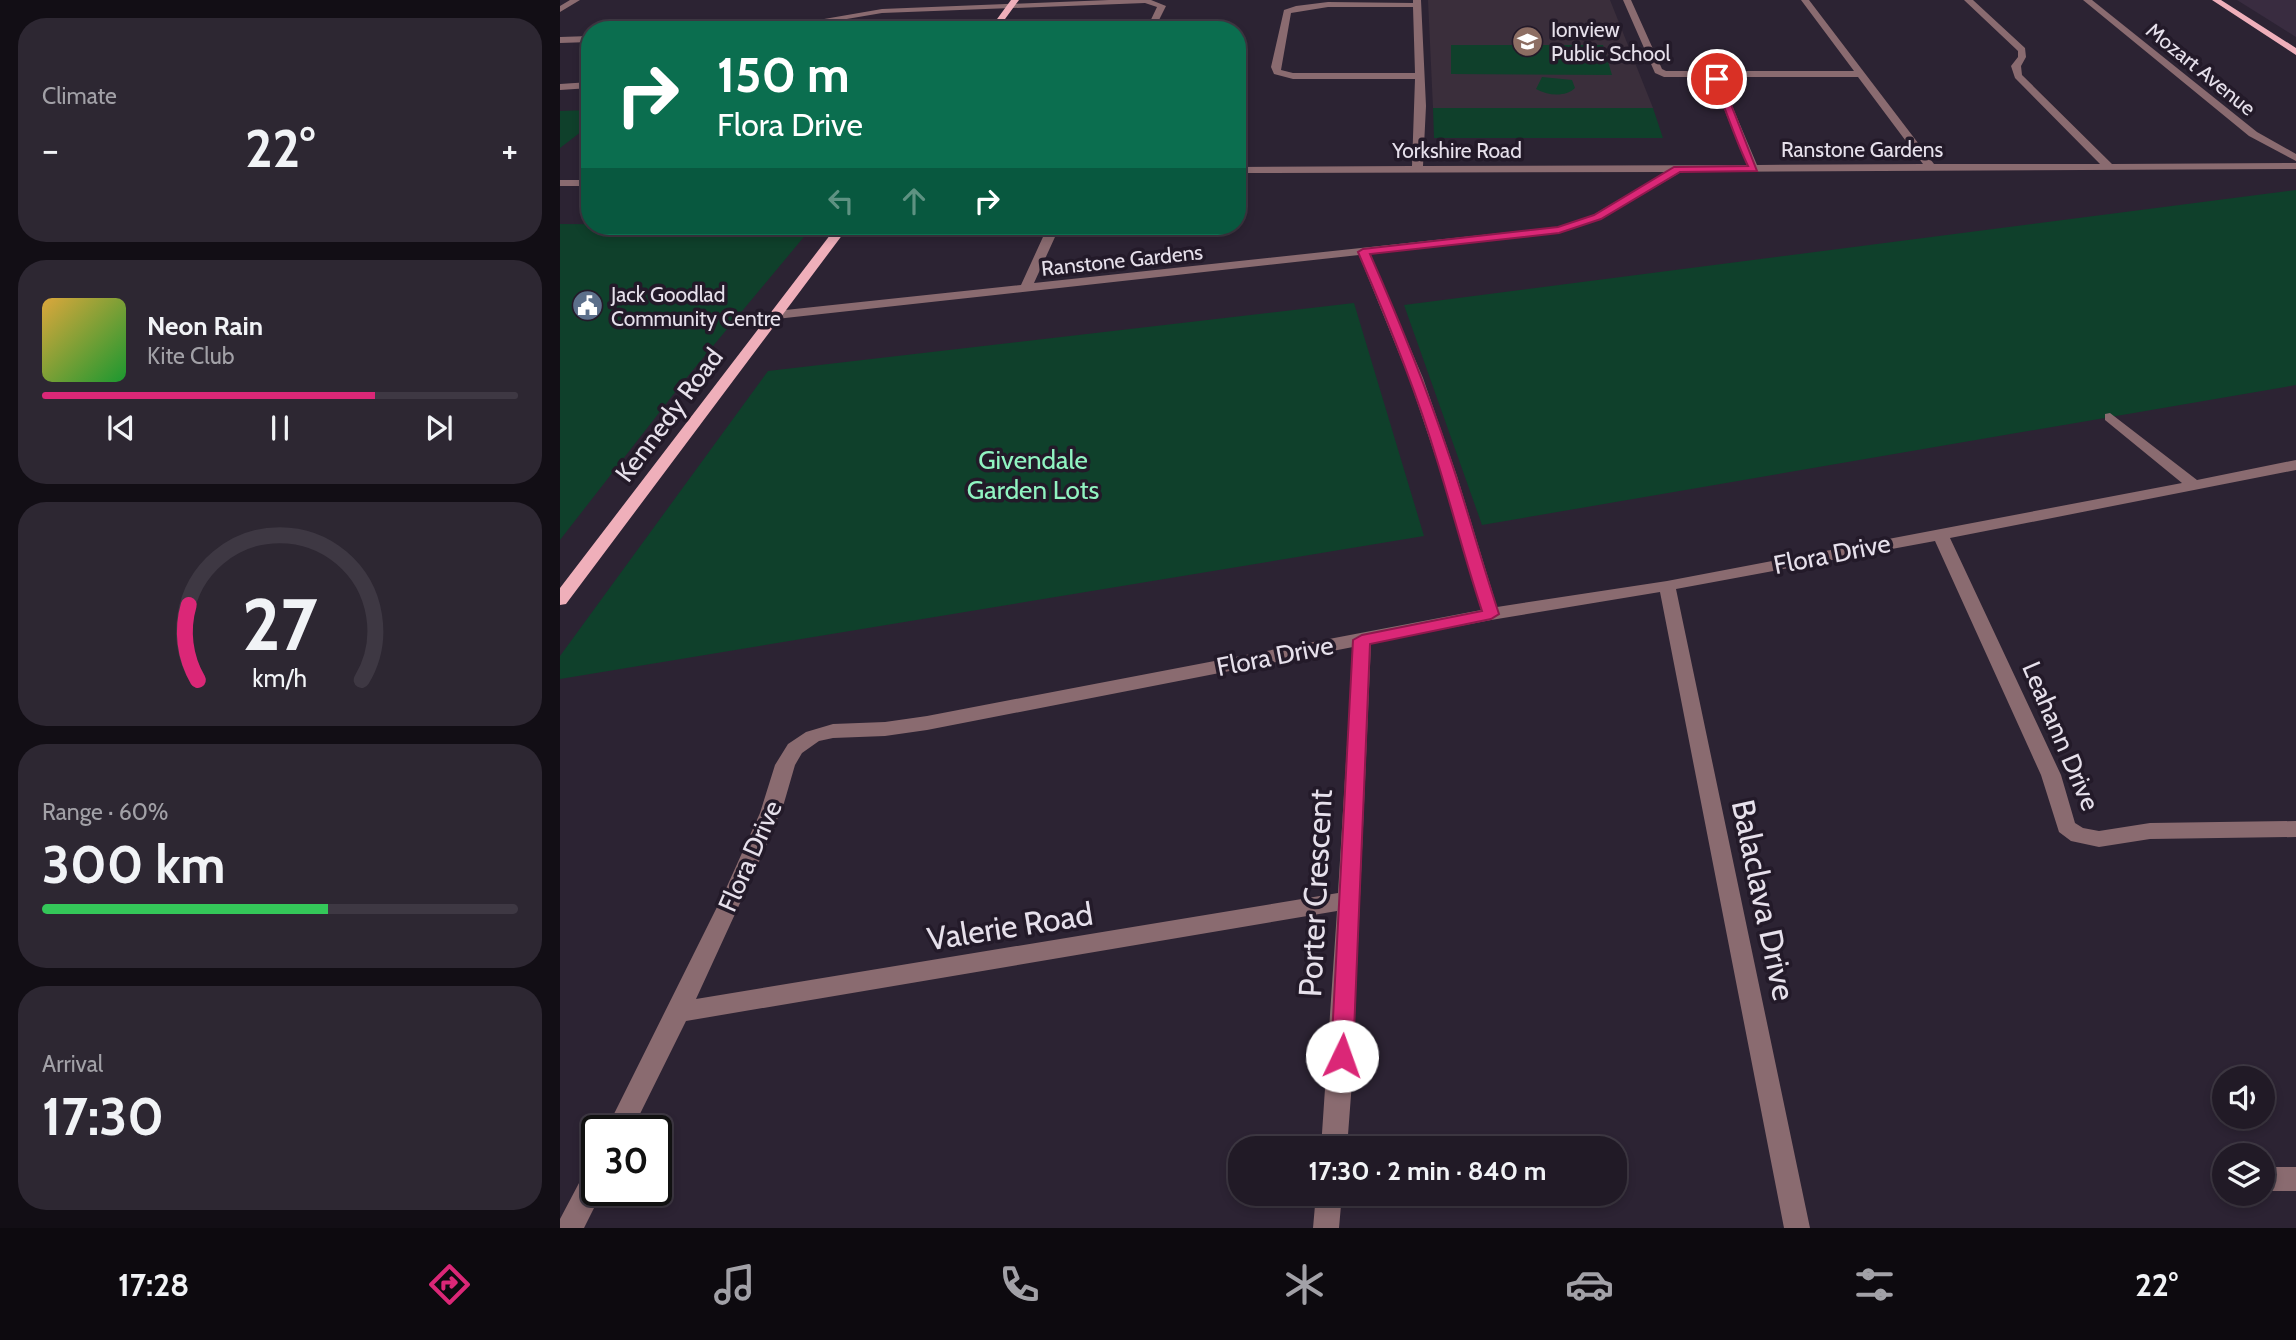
<!DOCTYPE html>
<meta charset="utf-8">
<style>
body{margin:0;font-family:Cabin,sans-serif;background:#2d2732;color:#f1f3f6;height:100vh;display:flex;flex-direction:column;font-size:26px;white-space:nowrap}
*{box-sizing:border-box;margin:0}
p{font-size:23px;color:#a2a1a7}
.icon{flex:none;width:38px;height:38px;fill:none;stroke:currentColor;stroke-width:2;stroke-linecap:round;stroke-linejoin:round}
.map{position:relative;flex:1;overflow:hidden}
.details{display:flex;flex-direction:column;gap:18px;padding:18px;background:#120e15;width:560px}
.details>*{flex:none}
.hud{position:absolute;left:21px;top:21px;width:665px;height:214px;border-radius:28px;box-shadow:0 4px 10px #0003,0 0 0 2px #3e3843;background:#0b6e4f;color:#fff;overflow:hidden}
.controls{position:absolute;left:1652px;top:1066px;display:grid;gap:14px}
.controls a{display:grid;place-items:center;width:63px;height:63px;border-radius:50%;background:#211a26;box-shadow:0 4px 10px #0003,0 0 0 2px #3e3843;font-size:35px}
.speed{position:absolute;left:21px;top:1115px;display:flex;gap:14px;font-size:35px;font-weight:700;text-align:center}
.speed>*{display:grid;place-content:center;width:91px;height:91px;border-radius:50%;background:#211a26;box-shadow:0 4px 10px #0003,0 0 0 2px #3e3843;line-height:1}
.speed .limit{border:4px solid #111;border-radius:10px;background:#fff;color:#111}
.pin{position:absolute;display:grid;place-items:center;width:60px;height:60px;color:#fff;margin:-30px;border:4px solid #fff;border-radius:50%;box-shadow:0 2px 7px #0007}
.me{position:absolute;width:77px;margin:-38px;rotate:3deg;stroke-linejoin:round;filter:drop-shadow(0 0 5px #0008)}
.turn{display:flex;align-items:center;gap:24px;height:147px;padding:0 21px;font-size:32px}
.turn .icon{width:91px;height:91px;stroke-width:2.5}
.turn b{display:block;font-size:49px;line-height:60px}
.lanes{display:flex;align-items:center;height:66px;padding:0 21px;background:#0003;justify-content:center;gap:35px;direction:ltr}
.lanes .off{opacity:.35}
.big{font-size:52px;font-weight:700;line-height:1.1}
.details .tile{flex:1;display:flex;flex-direction:column;justify-content:center;gap:10px;min-width:0;padding:0 24px;border-radius:28px;background:#2d2732}
.details .dial{align-items:center;gap:0}
.dial svg{height:182px;overflow:visible;fill:none;stroke:#3e3843;stroke-width:7;stroke-linecap:round;text-anchor:middle}
.dial text{fill:#f1f3f6;stroke:none}
.song{display:flex;align-items:center;gap:21px}
.cover{width:84px;height:84px;border-radius:10px;background:linear-gradient(135deg,hsl(40 70% 55%),hsl(130 70% 35%))}
.played{height:7px;border-radius:4px;background:linear-gradient(90deg,#db2777 70%,#3e3843 70%)}
.keys{display:flex;justify-content:space-around;direction:ltr}
.heat{display:flex;justify-content:space-between;align-items:center;font-size:38px;direction:ltr}
.charge{height:10px;border-radius:5px;background:linear-gradient(90deg,#34c759 60%,#3e3843 0)}
.trip{position:absolute;left:668px;top:1136px;width:399px;height:70px;border-radius:28px;background:#211a26;box-shadow:0 4px 10px #0003,0 0 0 2px #3e3843;font-weight:700;line-height:70px;text-align:center}
.menu{display:flex;height:112px;justify-content:space-around;align-items:center;background:#0d0a0f;color:#a2a1a7}
.menu .icon{width:49px;height:49px}
.menu .current{color:#db2777}
.menu b{font-size:32px;color:#f1f3f6}
main{display:flex;flex:1;min-height:0}
.map>svg:first-child{display:block}
.built{fill:#392c40}
.education{fill:#3a2e3b}
.green{fill:#0f402b}
.lines{fill:none;stroke-linecap:round;stroke-linejoin:round}
.minor{fill:#8a6b70;fill-rule:evenodd}
.major{fill:#efafba;fill-rule:evenodd}
.route{fill:#db2777;stroke:#8e194d;stroke-width:2}
.labels{text-anchor:middle;dominant-baseline:central;stroke-width:7;stroke-linejoin:round;paint-order:stroke}
.far-poi-label{font-size:21px;fill:#e6e0eb;stroke:#231a29;text-anchor:start}
.far-street-label{font-size:21px;fill:#e6e0eb;stroke:#231a29}
.street-label{font-size:26px;fill:#e6e0eb;stroke:#231a29}
.park-label{font-size:26px;fill:#90f4c1;stroke:#231a29}
.near-street-label{font-size:32px;fill:#e6e0eb;stroke:#231a29}
</style>
<main>
<section class="details">
<div class="tile"><p>Climate</p>
<div class="heat"><a>−</a><b class="big">22°</b><a>+</a></div>
</div>
<div class="tile">
<div class="song"><i class="cover"></i><div><b>Neon Rain</b><p>Kite Club</p></div></div>
<div class="played"></div>
<div class="keys"><svg class="icon" aria-label="previous" viewBox="0 0 24 24"><path d="M18 5L8 12l10 7zM5 5v14"/></svg><svg class="icon" aria-label="pause" viewBox="0 0 24 24"><path d="M8 5v14M16 5v14"/></svg><svg class="icon" aria-label="next" viewBox="0 0 24 24"><path d="M6 5l10 7-10 7zM19 5v14"/></svg></div>
</div>
<div class="tile dial"><svg viewBox="0 0 100 80">
<path d="M14 69A42 42 0 1 1 86 69"/>
<path d="M14 69A42 42 0 0 1 10 36" stroke="#db2777"/>
<text x="50" y="56" font-size="32" font-weight="700">27</text>
<text x="50" y="72" font-size="11">km/h</text>
</svg></div>
<div class="tile"><p>Range · 60%</p><b class="big">300 km</b><div class="charge"></div></div>
<div class="tile"><p>Arrival</p><b class="big">17:30</b></div>
</section>
<div class="map">
<svg width="1736" height="1228" viewBox="0 0 1736 1228">
<rect width="100%" height="100%" fill="#2c2333"/>
<path class="built" d="M1677,0H1736V37Z"/>
<path class="education" d="M868,0H1050L1093,108H873Z"/>
<path class="green" d="M891,45H1043L1052,75L891,74Z
M982,77L1012,80L1015,88C1006,97 988,96 976,89Z
M873,108H1093L1103,138H874Z
M30,110V125L0,148V111Z
M1736,190V385L922,525L844,305Z
M0,224L253,226L123,382L0,540Z
M794,303L864,536L0,679V656L208,371Z"/>
<g class="lines">
<path class="minor" d="M10,0H20L0,12V6Z
M549,0H591L606,6L594,30H586L597,7L585,3L322,13L222,30H201L322,9Z
M853,0H861L866,106L863,166L1187,165L1151,77H1104L1095,73L1063,0H1071L1102,69L1106,71H1294L1241,0H1249L1374,164H1540L1455,78L1451,66L1458,57V51L1404,0H1413L1465,48L1466,57L1461,66L1462,75L1552,164L1736,163V169L1121,172L1041,219L1003,232L810,254L863,378L897,476L937,607L1107,581L1622,483L1545,420V414L1550,413L1637,480L1736,460V470L1390,538L1501,775L1515,823L1523,828L1539,831L1590,823L1736,821V837L1590,839L1539,847L1511,841L1499,832L1481,775L1375,541L1116,589L1250,1228H1224L1100,592L931,620L811,643L792,1082L787,1148H761L777,911L126,1021L72,1130H46L164,893L200,813L215,765L228,744L246,732L273,724L325,722L367,716L921,610L882,476L849,378L799,255L216,319L210,315L216,311L461,285L488,226H500L474,283L997,227L1033,215L1106,172L677,173V167L852,166L855,79H733L714,74L711,67L724,10L736,6L768,2L853,3ZM768,7H853L855,73H733L721,70L731,13ZM1160,77H1298L1363,164L1197,165ZM793,647L778,893L136,999L203,853L224,803L235,765L242,753L259,741L273,738L325,736L367,730Z
M1523,0H1532L1697,132L1736,154V161L1689,136Z
M30,36V42L0,43V37Z
M30,82V88L0,90V84Z
M0,180H30V186H0Z
M37,1163V1190H43L24,1228H0V1219L28,1166Z
M1703,1167H1736V1191H1703Z
M756,1194H782L779,1228H753Z"/>
<path class="major" d="M451,0H459L437,30H429Z
M1652,0H1661L1736,48V55Z
M277,226H289L6,604L0,605V588Z"/>
</g>
<path class="route" d="M1157,77L1161,79L1197,171L1120,172L1041,219L999,233L810,254C839,320 866,386 889,455C907,507 921,561 939,614L931,619L810,644L793,1056L790,1063L782,1066L774,1063L771,1056L793,640L802,635L922,611C905,560 892,508 876,457C855,387 827,319 798,252L803,249L998,227L1034,215L1114,167L1188,166C1174,137 1166,109 1153,79Z"/>
<defs>
<symbol id="school-disc" viewBox="-11 -11 22 22"><circle r="9.5" fill="#8d6e63" stroke="#231a29"/><path d="M0-5L7-2L0 1L-7-2ZM-4 1L0 2.5L4 1V4Q0 6-4 4Z" fill="#fff"/></symbol>
<symbol id="civic-disc" viewBox="-11 -11 22 22"><circle r="9.5" fill="#5c6f8a" stroke="#231a29"/><path d="M-.6-6.5H3V-4.5H.6V-3L4-1V1h2V6H-6V1h2V-1L-.6-3ZM-1.2 2.5V6h2.4V2.5Z" fill="#fff"/></symbol>
</defs>
<g fill-rule="evenodd">
<use href="#school-disc" x="950" y="24" width="35" height="35"/>
<use href="#civic-disc" x="10" y="288" width="35" height="35"/>
</g>
<g class="labels">
<g class="far-poi-label">
<text x="991" y="29">Ionview<tspan x="991" dy="24">Public School</tspan></text>
<text x="51" y="294">Jack Goodlad<tspan x="51" dy="24">Community Centre</tspan></text>
</g>
<g class="far-street-label">
<text transform="translate(1641 69) rotate(39)">Mozart Avenue</text>
<text x="1302" y="149">Ranstone Gardens</text>
<text x="897" y="150">Yorkshire Road</text>
<text transform="translate(562 260) rotate(-6)">Ranstone Gardens</text>
</g>
<g class="street-label">
<text transform="translate(109 415) rotate(-53)">Kennedy Road</text>
<text transform="translate(1272 554) rotate(-11)">Flora Drive</text>
<text transform="translate(715 656) rotate(-11)">Flora Drive</text>
<text transform="translate(1501 736) rotate(67)">Leahann Drive</text>
<text transform="translate(190 856) rotate(-66)">Flora Drive</text>
</g>
<g class="park-label">
<text x="473" y="460">Givendale<tspan x="473" dy="30">Garden Lots</tspan></text>
</g>
<g class="near-street-label">
<text transform="translate(755 893) rotate(-87)">Porter Crescent</text>
<text transform="translate(1204 900) rotate(78)">Balaclava Drive</text>
<text transform="translate(450 926) rotate(-9)">Valerie Road</text>
</g>
</g>
</svg>
<div class="controls">
<a><svg class="icon" aria-label="sound" viewBox="0 0 24 24"><path d="M4 9h4l5-4v14l-5-4H4zM17 9q2 3 0 6"/></svg></a>
<a><svg class="icon" aria-label="layers" viewBox="0 0 24 24"><path d="M12 4l9 5-9 5-9-5zM3 14l9 5 9-5"/></svg></a>
</div>
<div class="speed"><div class="limit">30</div></div>
<div class="pin" style="left:1157px;top:79px;background:#d93025"><svg class="icon" aria-label="arrive" viewBox="0 0 24 24"><path d="M6 21V4h12l-3 4 3 4H6"/></svg></div>
<svg class="me" style="left:782px;top:1056px" viewBox="-20 -20 40 40"><circle r="19" fill="#fff"/><path d="M0-13L10 11 0 6-10 11z" fill="#db2777"/></svg>
<div class="trip">17:30 · 2 min · 840 m</div>
<div class="hud">
<div class="turn"><svg class="icon" aria-label="right" viewBox="0 0 24 24"><path d="M7 20v-9h11M14 6l5 5-5 5"/></svg><div><b>150 m</b>Flora Drive</div></div>
<div class="lanes"><svg class="icon off" aria-label="left" viewBox="0 0 24 24"><path d="M17 20v-9H6M10 6l-5 5 5 5"/></svg><svg class="icon off" aria-label="ahead" viewBox="0 0 24 24"><path d="M12 20V5M6 11l6-6 6 6"/></svg><svg class="icon" aria-label="right" viewBox="0 0 24 24"><path d="M7 20v-9h11M14 6l5 5-5 5"/></svg></div>
</div>
</div>
</main>
<nav class="menu">
<b>17:28</b>
<svg class="icon current" aria-label="directions" viewBox="0 0 24 24"><path d="M12 3l9 9-9 9-9-9zM9 14v-3h6M13 9l2 2-2 2"/></svg>
<svg class="icon" aria-label="music" viewBox="0 0 24 24"><path d="M9 18V5l10-2v13"/><circle cx="6" cy="18" r="3"/><circle cx="16" cy="16" r="3"/></svg>
<svg class="icon" aria-label="phone" viewBox="0 0 24 24"><path d="M5 4h4l2 5-3 2q2 4 5 5l2-3 5 2v4C11 20 4 13 5 4z"/></svg>
<svg class="icon" aria-label="climate" viewBox="0 0 24 24"><path d="M12 3v18M4 7l16 10M4 17L20 7"/></svg>
<svg class="icon" aria-label="car" viewBox="0 0 24 24"><path d="M5 17H2v-5l4-1 3-4h7l3 4 3 1v5h-3M9 17h6M6 11h13"/><circle cx="7" cy="17" r="2"/><circle cx="17" cy="17" r="2"/></svg>
<svg class="icon" aria-label="filters" viewBox="0 0 24 24"><path d="M4 7h16M4 17h16"/><circle cx="9" cy="7" r="2"/><circle cx="15" cy="17" r="2"/></svg>
<b>22°</b>
</nav>
